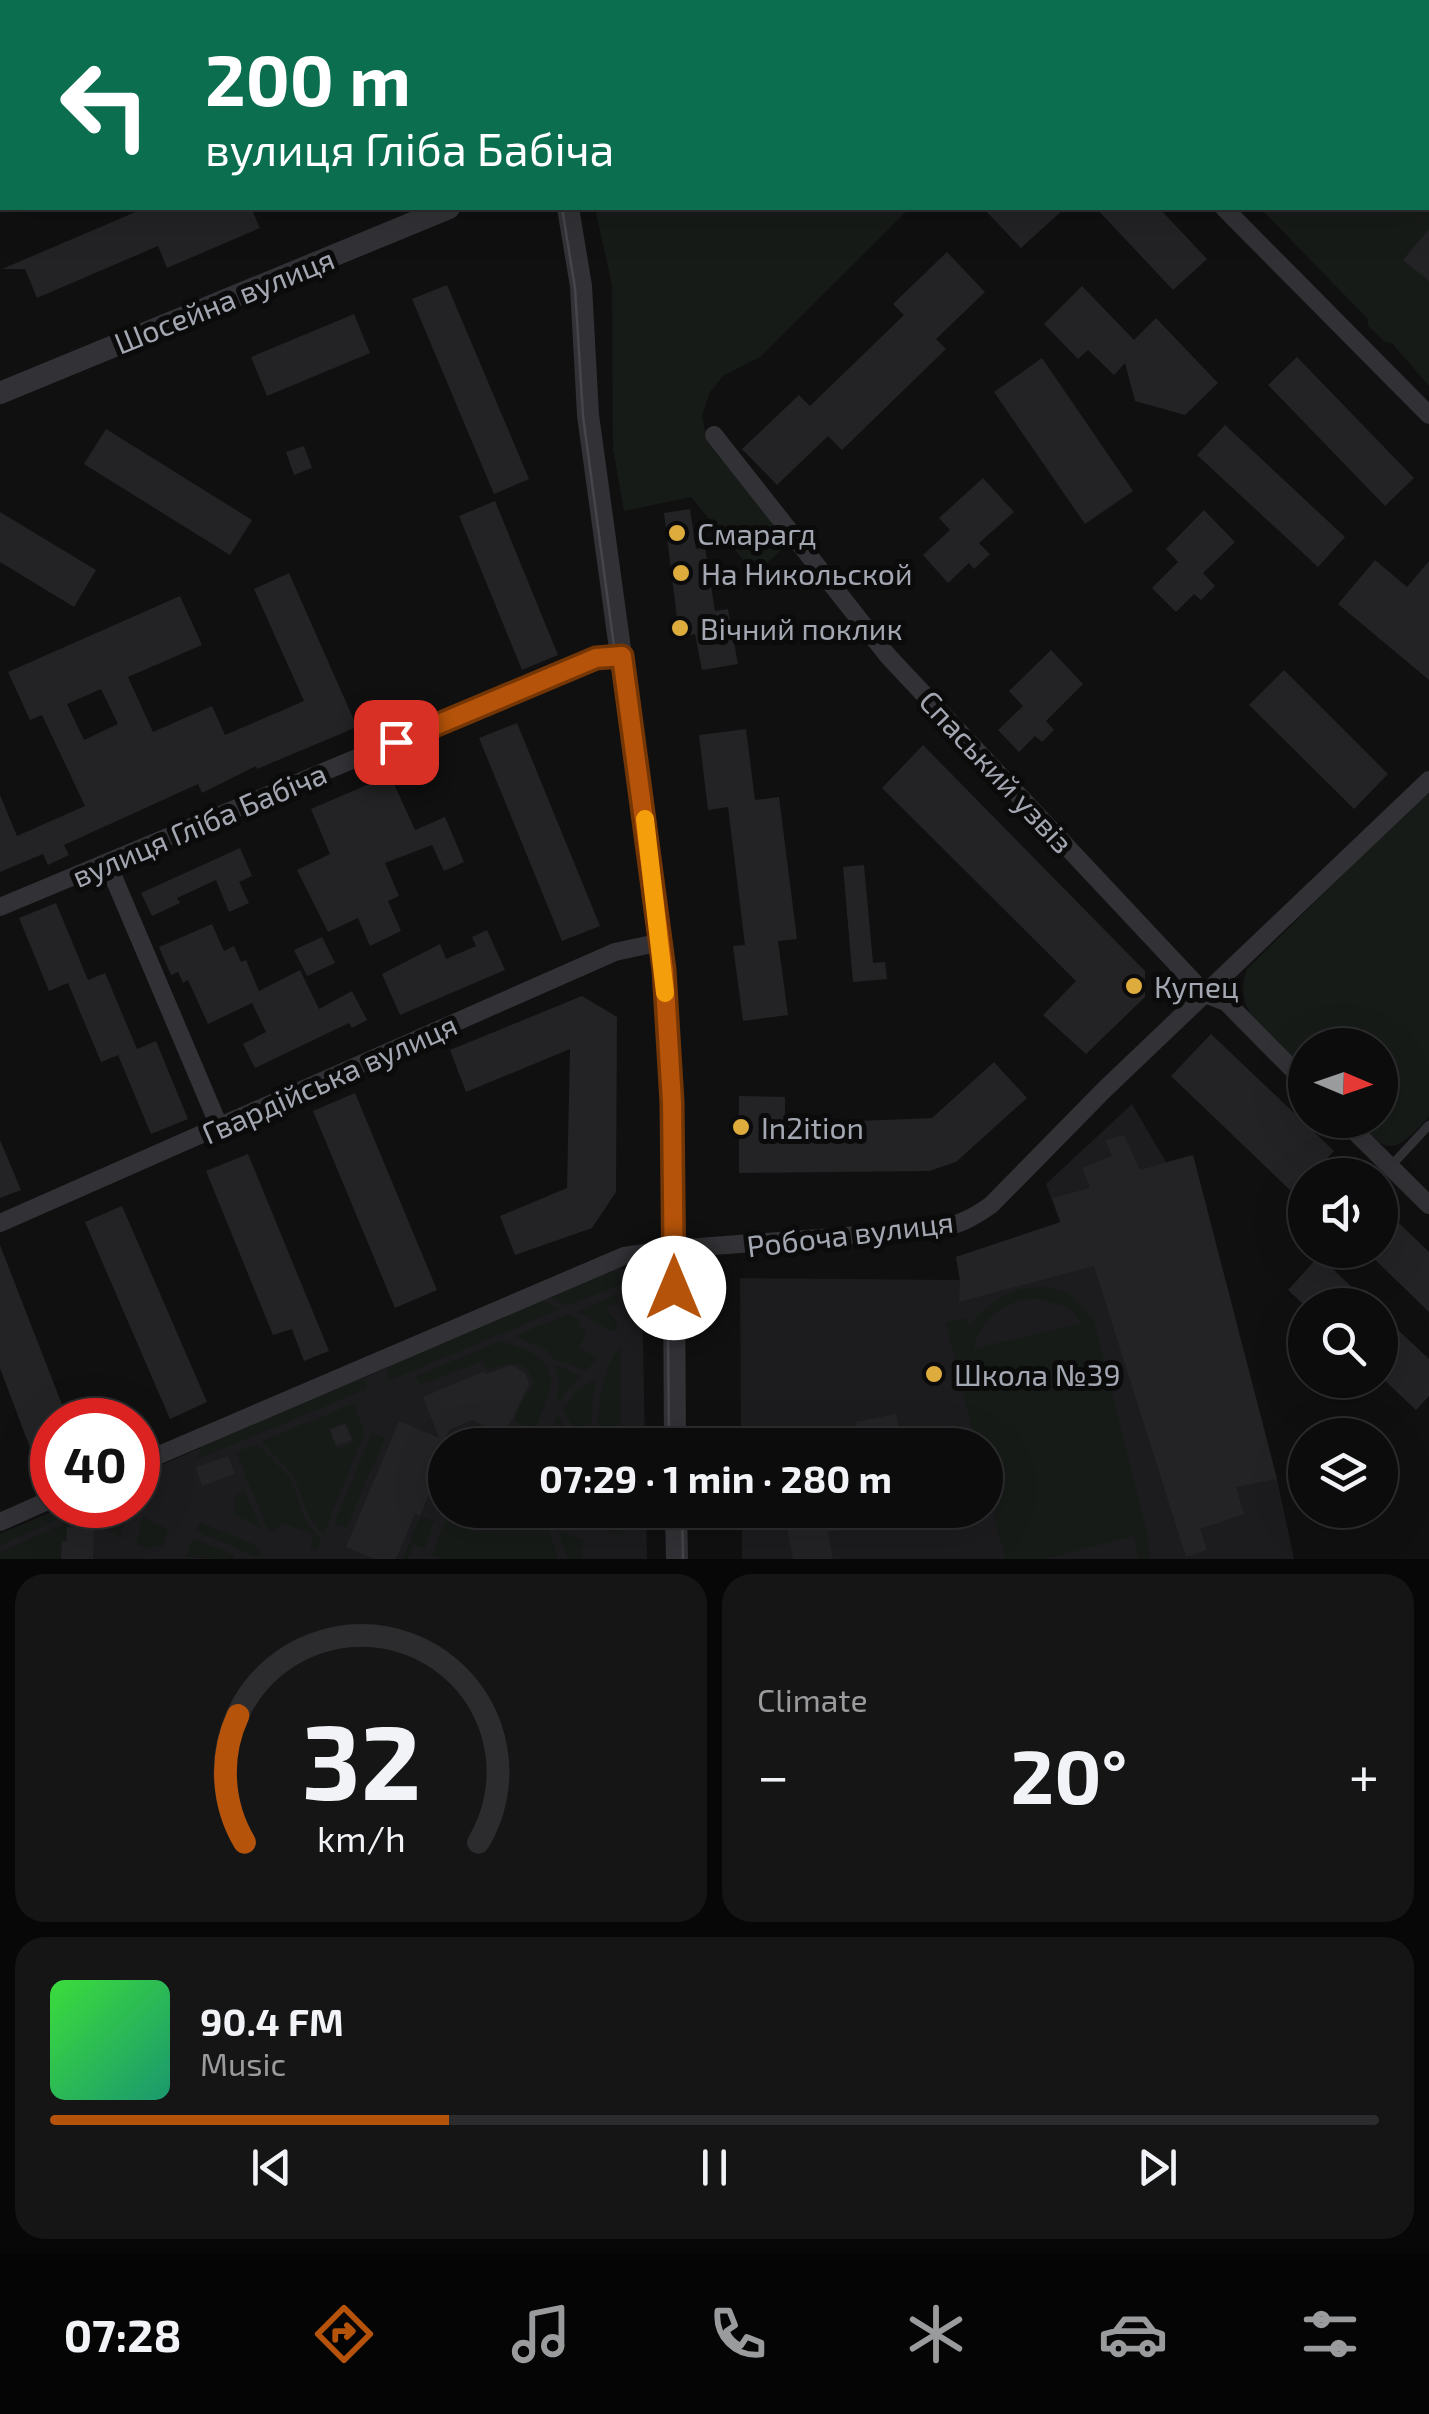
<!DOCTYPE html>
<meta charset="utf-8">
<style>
body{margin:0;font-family:"Exo 2",sans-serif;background:#151516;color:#f1f3f6;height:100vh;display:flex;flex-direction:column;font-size:38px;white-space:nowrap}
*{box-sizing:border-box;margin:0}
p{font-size:32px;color:#9a9b9d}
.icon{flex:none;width:55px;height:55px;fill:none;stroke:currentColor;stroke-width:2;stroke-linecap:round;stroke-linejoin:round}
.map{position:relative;height:1559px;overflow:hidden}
.panel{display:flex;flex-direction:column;gap:15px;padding:15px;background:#070707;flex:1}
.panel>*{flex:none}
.guide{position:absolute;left:0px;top:0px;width:1430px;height:210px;box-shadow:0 10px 40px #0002,0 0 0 2px #2c2c2e;background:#0b6e4f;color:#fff;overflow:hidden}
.needle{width:65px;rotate:92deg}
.controls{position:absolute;left:1288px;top:1028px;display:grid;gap:20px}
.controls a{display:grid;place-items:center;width:110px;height:110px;border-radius:50%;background:#0c0c0d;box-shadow:0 10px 40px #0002,0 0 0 2px #2c2c2e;font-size:50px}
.speed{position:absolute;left:30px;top:1398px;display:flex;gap:20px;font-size:50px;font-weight:700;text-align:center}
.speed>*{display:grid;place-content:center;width:130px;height:130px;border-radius:50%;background:#0c0c0d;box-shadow:0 10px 40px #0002,0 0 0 2px #2c2c2e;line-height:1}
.speed .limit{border:15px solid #d22;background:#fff;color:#111}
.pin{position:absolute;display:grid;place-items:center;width:85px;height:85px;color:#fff;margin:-42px;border-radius:20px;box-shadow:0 5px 15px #0006}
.me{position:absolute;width:110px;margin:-55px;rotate:0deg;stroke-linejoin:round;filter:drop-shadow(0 0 8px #0008)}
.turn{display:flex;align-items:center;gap:35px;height:210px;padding:0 40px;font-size:45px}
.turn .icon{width:130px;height:130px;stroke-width:2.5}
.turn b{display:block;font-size:70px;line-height:85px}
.big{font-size:75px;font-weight:700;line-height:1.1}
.panel .card{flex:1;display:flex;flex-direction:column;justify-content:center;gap:15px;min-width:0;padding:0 35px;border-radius:30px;background:#151516}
.panel .dial{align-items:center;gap:0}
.dial svg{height:260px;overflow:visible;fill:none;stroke:#2c2c2e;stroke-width:7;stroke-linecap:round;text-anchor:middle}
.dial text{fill:#f1f3f6;stroke:none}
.song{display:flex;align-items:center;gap:30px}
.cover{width:120px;height:120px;border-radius:15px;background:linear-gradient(135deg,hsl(120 70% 55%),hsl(160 70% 35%))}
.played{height:10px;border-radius:5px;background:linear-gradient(90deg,#b45309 30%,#2c2c2e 30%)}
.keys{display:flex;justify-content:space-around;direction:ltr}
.heat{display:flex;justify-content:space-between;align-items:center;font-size:55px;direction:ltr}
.panel .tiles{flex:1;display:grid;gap:15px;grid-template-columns:1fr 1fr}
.card:last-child{grid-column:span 2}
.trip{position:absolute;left:428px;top:1428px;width:575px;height:100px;border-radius:50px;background:#0c0c0d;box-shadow:0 10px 40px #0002,0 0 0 2px #2c2c2e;font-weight:700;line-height:100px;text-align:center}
.dock{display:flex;height:160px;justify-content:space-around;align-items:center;background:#050505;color:#9a9b9d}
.dock .icon{width:70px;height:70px}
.dock .active{color:#b45309}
.dock b{font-size:45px;color:#f1f3f6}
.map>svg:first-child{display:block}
.built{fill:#1c1c1e}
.green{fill:#171b18;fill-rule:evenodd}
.building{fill:#232325;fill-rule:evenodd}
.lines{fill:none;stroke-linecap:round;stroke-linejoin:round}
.service{stroke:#323236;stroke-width:9}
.minor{stroke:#323236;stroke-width:18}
.tertiary{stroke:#323236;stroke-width:22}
.tram{stroke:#45464b;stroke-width:2.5}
.route-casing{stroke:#753606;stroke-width:25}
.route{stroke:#b45309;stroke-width:18}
.slow{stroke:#f59e0b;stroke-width:18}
.poi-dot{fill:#deac3c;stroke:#0b0b0c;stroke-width:4}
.labels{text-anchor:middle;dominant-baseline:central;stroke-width:10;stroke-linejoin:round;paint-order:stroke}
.street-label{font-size:30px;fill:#a3a7b1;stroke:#0b0b0c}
.poi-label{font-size:30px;fill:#a3a7b1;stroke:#0b0b0c;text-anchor:start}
</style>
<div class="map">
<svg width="1429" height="1559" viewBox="0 0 1429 1559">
<rect width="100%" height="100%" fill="#101011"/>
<path class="built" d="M1132,1104L1166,1162L1193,1155L1277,1479L1294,1559H742V1510H985V1445H741L740,1278L960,1280L956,1257L1060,1222L1046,1184Z
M620,1267L637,1278L642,1288L645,1445H445V1510H646L647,1559H0V1534L68,1505H138V1475Z"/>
<path class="green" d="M684,0H926L930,2H682Z
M1233,0H1429V166L1428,2Z
M1428,201L1429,202V386L1392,343L1385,342L1368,326V319L1260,208H1428Z
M595,208H910L760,357L723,376L710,392L702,415L706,436L789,543L755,574L691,497L624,511L613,449L612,285Z
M1429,790V1117C1395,1154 1387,1156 1352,1120H1380V1045H1305V1072C1276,1043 1230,1014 1247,969Z
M612,1269L619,1273L621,1284L567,1306L549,1297Z
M1047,1286L1069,1294L1094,1320L1148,1538L1150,1559H1138L1134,1536L1044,1559H1005L985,1480V1445H976L946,1323L967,1318L969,1326C991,1299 1011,1287 1047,1286ZM1035,1298L1068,1307L1082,1323L973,1349C982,1318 1003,1301 1035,1298Z
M618,1294V1303L605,1309L618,1322L614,1332L577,1312Z
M542,1300L560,1309L388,1381L386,1369L390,1365Z
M568,1314L580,1320L578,1325L587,1331L579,1348L598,1358L585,1371L552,1358L546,1349L515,1336Z
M502,1341C566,1361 557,1382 532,1433L515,1421L519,1408L533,1383C528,1356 508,1363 488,1370L483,1361L420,1385L416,1376Z
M621,1346L622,1445H597C599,1411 598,1373 621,1346Z
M555,1365L581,1376L556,1404L559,1383Z
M358,1378L366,1382L367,1389L195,1460L202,1446Z
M595,1378L589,1445H583L563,1409L574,1394Z
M355,1403L364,1434L323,1535L309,1517L294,1477L262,1441ZM346,1422L354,1442L337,1449L329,1429Z
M558,1414L575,1445H545Z
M476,1427L503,1445H448L452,1435Z
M372,1433L385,1438L346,1528L334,1524Z
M257,1444L291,1479L305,1519L321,1541L317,1551L310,1548L313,1535L284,1523L272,1533L268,1530L236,1452Z
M243,1489L261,1528L235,1515L233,1500Z
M68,1505H90L0,1545V1534Z
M97,1510L128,1512L120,1536L85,1520L67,1527L66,1541H62L61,1559H0V1552Z
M450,1510H512L547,1524L558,1559H442L432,1555Z
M593,1510H623V1536L592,1524Z
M421,1516L434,1521L425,1548L414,1544L407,1559H402Z
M143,1517L168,1529L162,1548L153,1545L150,1550L136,1544Z
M200,1522L253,1544L259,1550L260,1558L196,1531Z
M558,1530L583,1540L582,1559H568Z
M194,1538L235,1556L233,1559L186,1557Z"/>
<path class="building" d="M145,208H251L260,228L167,268L158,246L37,298L25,269H2Z
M983,208H1065L1021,248Z
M1096,208H1159L1207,259L1173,290Z
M1429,229V281L1403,260Z
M947,252L985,292L936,339L946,349L842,450L828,436L777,485L742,449L799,395L810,406L904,315L893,304Z
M447,285L529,479L494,494L412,299Z
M1082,286L1134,340L1156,318L1218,383L1185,415L1135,401L1125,363L1114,375L1088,350L1078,359L1044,324Z
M354,314L370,353L267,396L251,357Z
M1297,357L1414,478L1385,506L1268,385Z
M1042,358L1133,491L1085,524L994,392Z
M1225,425L1345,537L1318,567L1197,455Z
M106,429L252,520L230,555L84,464Z
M304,446L312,468L294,475L286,452Z
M983,478L1014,512L979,543L990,554L974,569L969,563L948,583L923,555L950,530L939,518Z
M495,501L558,655L522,670L459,516Z
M690,509L696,549L705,547L715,611L728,609L738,664L702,670L695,634L676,638L672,619L677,618L664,513Z
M1204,510L1235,542L1203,573L1215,586L1201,600L1194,594L1176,612L1152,588L1178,562L1166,549Z
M0,512L96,570L74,607L0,562Z
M1375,560L1407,587L1429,561V680L1338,604Z
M289,573L357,727L257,769L256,766L202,793L198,784L64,845L69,855L48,865L43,854L0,872V795L17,836L85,806L42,715L30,720L8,672L180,596L202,645L128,677L153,732L212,706L225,735L304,701L254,589ZM101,689L118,724L84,740L67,704Z
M1051,650L1083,684L1046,721L1054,730L1042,742L1035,736L1019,752L998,730L1023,706L1009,691Z
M1284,670L1388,774L1354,809L1249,705Z
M517,723L600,926L562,941L479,738Z
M746,729L755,800L779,797L797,939L778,941L788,1015L743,1021L733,946L745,945L728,807L708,810L699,735Z
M923,745L1145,971V997L1086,1054L1043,1015L1076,981L882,788Z
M390,775L415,830L445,817L464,862L444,871L432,845L385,863L399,896L388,901L401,931L370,946L358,918L328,932L297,870L330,854L311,809Z
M240,848L252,876L239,882L249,903L229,912L216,880L177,898L180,903L152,916L141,893Z
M864,865L873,963L885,962L887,979L853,982L843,867Z
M56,903L88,980L105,973L137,1049L156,1041L188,1119L151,1134L118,1055L101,1062L68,983L49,991L19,918Z
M212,924L224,951L234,946L241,962L246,960L259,991L300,970L319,1009L352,991L367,1020L352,1028L349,1023L255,1068L243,1044L266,1032L252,1003L208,1024L188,980L183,983L178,972L171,975L159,947Z
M487,930L505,970L400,1015L382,974L440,944L446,959L476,946L472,937Z
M322,937L335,963L307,976L294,950Z
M582,996L617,1017L616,1192L592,1228L515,1255L500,1216L567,1188L570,1049L466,1092L450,1050Z
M1211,1034L1334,1151L1311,1175H1305V1181L1293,1193L1171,1076Z
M994,1062L1027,1098L956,1162L929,1171L739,1173V1096L785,1097V1124L932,1118Z
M355,1093L437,1290L395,1308L313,1111Z
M1124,1135L1140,1170L1193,1155L1277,1479L1236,1487L1244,1514L1200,1529L1207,1550L1186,1557L1094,1266L959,1302L960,1281L956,1257L1061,1222L1052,1198L1090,1188L1082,1168L1112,1156L1105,1140Z
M0,1140L21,1190L0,1198Z
M248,1154L329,1351L304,1361L292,1329L273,1335L206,1171Z
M1380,1205L1429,1252V1312L1365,1250H1380Z
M122,1206L207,1402L170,1419L85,1222Z
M0,1245L68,1420H52V1463L38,1469L0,1368Z
M1319,1256L1371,1305H1304L1288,1290Z
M1380,1313L1429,1359V1396L1416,1410L1380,1376Z
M512,1365L526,1374L529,1384L503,1438L473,1420L449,1430L436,1462L441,1464L420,1516L415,1514L396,1559H374L346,1547L399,1421L439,1438L423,1397L484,1371L486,1374Z
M896,1414L902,1445H859L855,1422Z
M345,1424L352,1440L336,1445L330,1430Z
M228,1456L235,1474L202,1486L196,1467Z
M784,1510H925L926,1518L875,1528L874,1524L828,1532L833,1559H793Z
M67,1527L94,1528L93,1559H61L62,1541H67Z"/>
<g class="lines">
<path class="service" d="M1390,1167L1429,1125"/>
<path class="minor" d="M941,0L945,2
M662,2L665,0
M1224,208L1429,415
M714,435L888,656L1205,994L1226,1002L1305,1082
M107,862L219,1126
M0,907L596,658L622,656
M1343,1120L1429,1205
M0,1223L615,952L661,942
M138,1464L624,1256L673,1249L938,1229C959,1225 974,1217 991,1205L1105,1089L1429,780
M0,1522L52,1499"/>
<path class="tertiary" d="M514,0V2
M568,208L581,286L588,415L664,970L673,1103L675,1445
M0,393L449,208
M676,1510L677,1559"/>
<path class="tram" d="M521,0V2
M562,208L575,288L583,416L654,943L666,1102L669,1445
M682,1510L683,1559"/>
</g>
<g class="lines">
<defs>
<path id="route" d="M396,742L596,658L622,656L664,970L672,1102L674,1288"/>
</defs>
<use href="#route" class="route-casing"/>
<use href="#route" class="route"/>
<path class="slow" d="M645,819L665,993"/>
</g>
<g class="poi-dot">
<circle cx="677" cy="533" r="10"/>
<circle cx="681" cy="573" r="10"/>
<circle cx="680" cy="628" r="10"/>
<circle cx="1134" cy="986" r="10"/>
<circle cx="741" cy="1127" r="10"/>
<circle cx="934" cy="1374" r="10"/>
</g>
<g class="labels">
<g class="street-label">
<text transform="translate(224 300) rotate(-22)">Шосейна вулиця</text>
<text transform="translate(997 771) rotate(47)">Спаський узвіз</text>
<text transform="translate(199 824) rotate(-23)">вулиця Гліба Бабіча</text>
<text transform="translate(329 1078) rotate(-24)">Гвардійська вулиця</text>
<text transform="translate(850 1233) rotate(-7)">Робоча вулиця</text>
</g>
<g class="poi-label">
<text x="697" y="533">Смарагд</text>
<text x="701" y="573">На Никольской</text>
<text x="700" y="628">Вічний поклик</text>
<text x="1154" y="986">Купец</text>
<text x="761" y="1127">In2ition</text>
<text x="954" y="1374">Школа №39</text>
</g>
</g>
</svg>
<div class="controls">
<a><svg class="needle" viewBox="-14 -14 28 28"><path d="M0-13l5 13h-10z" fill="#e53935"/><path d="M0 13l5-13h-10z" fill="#9a9b9d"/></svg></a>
<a><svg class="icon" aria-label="sound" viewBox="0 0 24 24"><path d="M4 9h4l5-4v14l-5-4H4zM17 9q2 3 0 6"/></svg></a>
<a><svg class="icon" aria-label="search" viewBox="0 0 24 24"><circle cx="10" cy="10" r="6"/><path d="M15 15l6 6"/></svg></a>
<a><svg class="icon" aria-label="layers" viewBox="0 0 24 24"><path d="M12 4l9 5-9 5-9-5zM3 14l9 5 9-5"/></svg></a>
</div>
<div class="speed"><div class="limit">40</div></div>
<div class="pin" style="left:396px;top:742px;background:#d93025"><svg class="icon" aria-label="arrive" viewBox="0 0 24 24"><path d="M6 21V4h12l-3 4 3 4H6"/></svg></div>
<svg class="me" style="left:674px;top:1288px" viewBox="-20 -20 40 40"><circle r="19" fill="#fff"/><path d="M0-13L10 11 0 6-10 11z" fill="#b45309"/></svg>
<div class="trip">07:29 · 1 min · 280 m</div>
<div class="guide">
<div class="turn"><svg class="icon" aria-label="left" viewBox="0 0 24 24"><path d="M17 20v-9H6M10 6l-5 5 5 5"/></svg><div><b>200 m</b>вулиця Гліба Бабіча</div></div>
</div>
</div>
<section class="panel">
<div class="tiles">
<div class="card dial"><svg viewBox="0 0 100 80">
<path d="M14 69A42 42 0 1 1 86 69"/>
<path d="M14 69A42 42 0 0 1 12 30" stroke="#b45309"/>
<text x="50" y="56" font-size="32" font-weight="700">32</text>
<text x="50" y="72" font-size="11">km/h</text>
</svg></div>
<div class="card"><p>Climate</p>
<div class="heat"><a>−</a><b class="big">20°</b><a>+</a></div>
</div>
<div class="card">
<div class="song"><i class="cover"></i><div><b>90.4 FM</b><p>Music</p></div></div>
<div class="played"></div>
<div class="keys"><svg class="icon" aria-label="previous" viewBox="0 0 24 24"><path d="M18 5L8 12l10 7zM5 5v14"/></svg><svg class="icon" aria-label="pause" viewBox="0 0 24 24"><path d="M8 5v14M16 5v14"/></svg><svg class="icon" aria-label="next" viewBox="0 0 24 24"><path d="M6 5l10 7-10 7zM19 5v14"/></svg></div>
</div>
</div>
</section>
<nav class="dock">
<b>07:28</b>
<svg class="icon active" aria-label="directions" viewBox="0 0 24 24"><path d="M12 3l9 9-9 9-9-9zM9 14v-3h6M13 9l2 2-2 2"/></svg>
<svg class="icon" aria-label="music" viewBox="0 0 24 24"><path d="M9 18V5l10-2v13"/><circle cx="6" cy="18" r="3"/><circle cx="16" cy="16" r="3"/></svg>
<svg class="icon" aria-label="phone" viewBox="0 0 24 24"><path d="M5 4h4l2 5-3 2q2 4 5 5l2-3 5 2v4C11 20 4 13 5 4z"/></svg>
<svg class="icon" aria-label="climate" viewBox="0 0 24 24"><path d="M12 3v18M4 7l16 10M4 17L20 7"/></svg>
<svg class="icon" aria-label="car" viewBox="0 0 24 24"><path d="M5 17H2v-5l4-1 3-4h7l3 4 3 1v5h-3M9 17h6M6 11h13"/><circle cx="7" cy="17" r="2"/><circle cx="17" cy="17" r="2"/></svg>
<svg class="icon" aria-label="filters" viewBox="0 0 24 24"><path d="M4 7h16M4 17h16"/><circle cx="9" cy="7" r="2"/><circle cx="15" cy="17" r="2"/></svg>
</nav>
